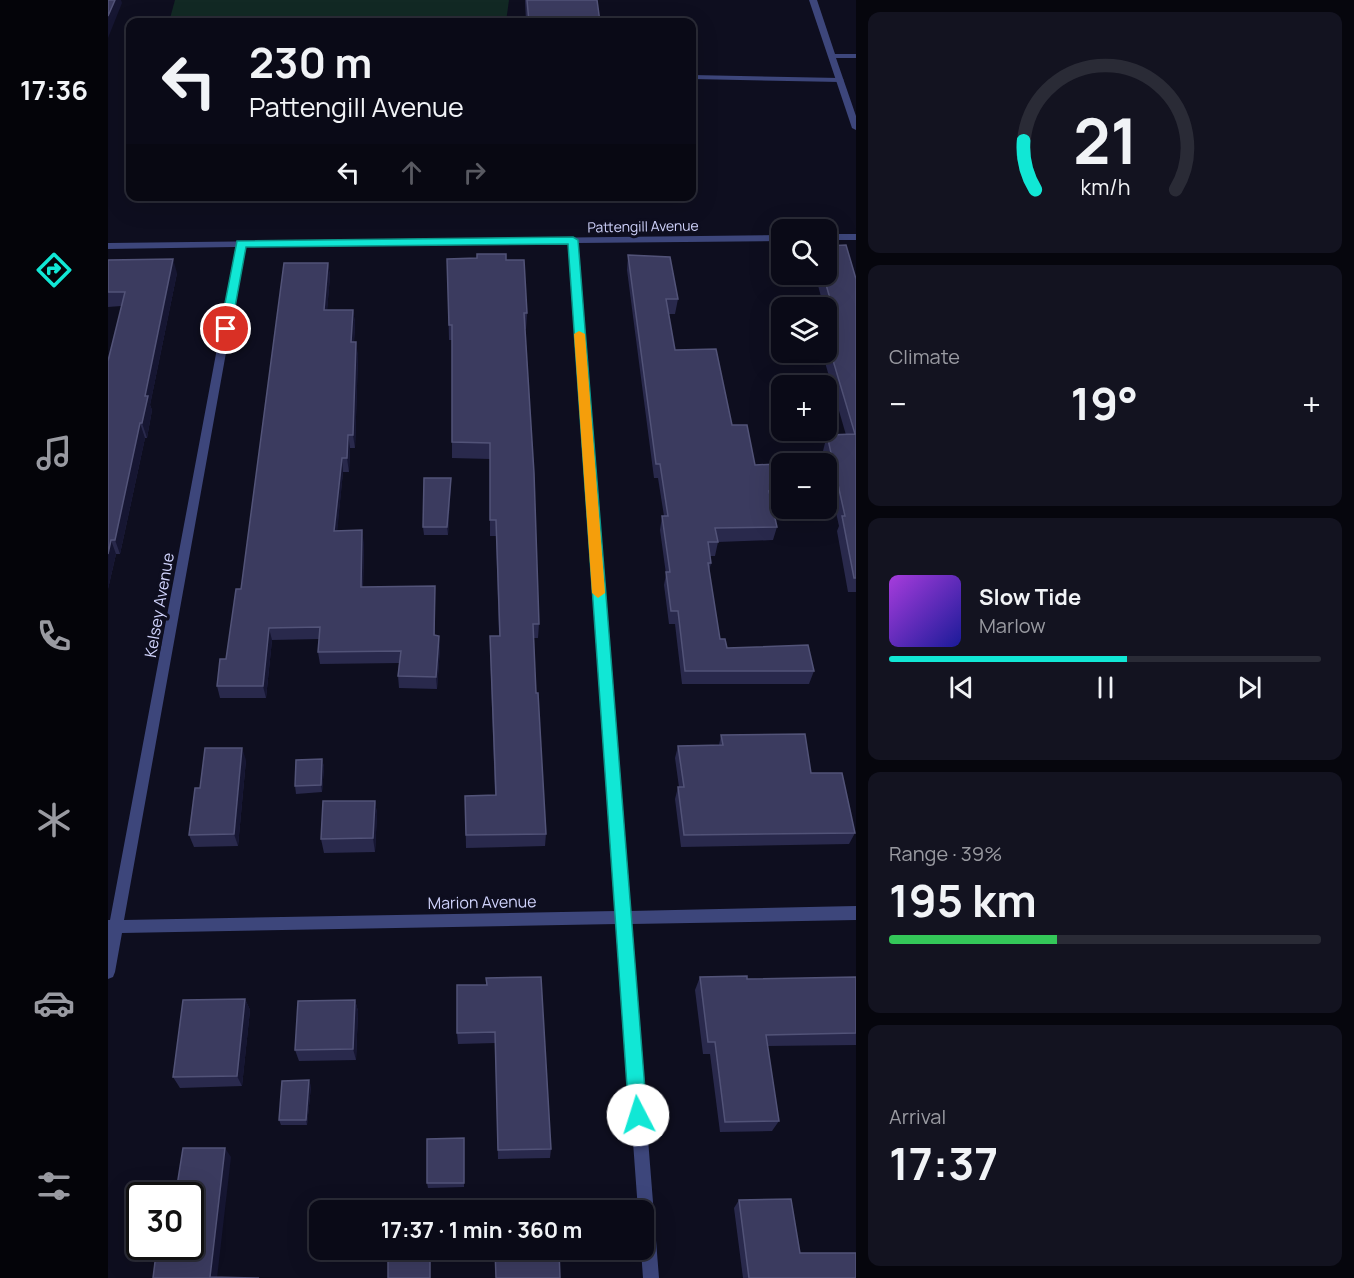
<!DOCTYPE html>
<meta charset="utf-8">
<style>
body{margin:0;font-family:Manrope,sans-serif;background:#131320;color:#f1f3f6;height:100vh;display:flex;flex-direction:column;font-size:22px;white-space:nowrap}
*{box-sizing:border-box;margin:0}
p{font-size:20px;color:#999aa1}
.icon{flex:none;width:33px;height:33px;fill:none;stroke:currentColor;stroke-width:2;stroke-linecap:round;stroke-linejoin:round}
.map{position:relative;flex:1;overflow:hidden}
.panel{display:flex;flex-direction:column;gap:12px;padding:12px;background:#06060d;width:498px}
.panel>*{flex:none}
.hud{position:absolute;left:18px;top:18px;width:570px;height:183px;border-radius:12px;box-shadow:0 6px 24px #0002,0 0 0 2px #2a2b36;background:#0a0a17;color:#f1f3f6;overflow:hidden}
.fabs{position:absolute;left:663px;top:219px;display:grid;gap:12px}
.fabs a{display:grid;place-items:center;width:66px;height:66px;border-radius:12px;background:#0a0a17;box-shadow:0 6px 24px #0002,0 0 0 2px #2a2b36;font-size:30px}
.speed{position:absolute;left:18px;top:1182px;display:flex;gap:12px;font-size:30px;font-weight:700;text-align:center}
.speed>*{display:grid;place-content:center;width:78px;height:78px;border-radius:50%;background:#0a0a17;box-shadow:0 6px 24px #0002,0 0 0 2px #2a2b36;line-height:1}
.speed .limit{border:3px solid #111;border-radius:9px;background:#fff;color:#111}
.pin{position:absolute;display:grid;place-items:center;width:51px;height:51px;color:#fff;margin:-26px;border:3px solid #fff;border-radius:50%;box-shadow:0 2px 6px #0007}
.me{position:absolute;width:66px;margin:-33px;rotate:355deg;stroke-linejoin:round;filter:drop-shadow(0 0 4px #0008)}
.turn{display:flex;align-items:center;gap:21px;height:126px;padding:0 24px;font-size:27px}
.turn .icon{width:78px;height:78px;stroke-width:2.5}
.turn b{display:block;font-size:42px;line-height:51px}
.lanes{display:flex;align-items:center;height:57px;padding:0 24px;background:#0003;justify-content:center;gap:30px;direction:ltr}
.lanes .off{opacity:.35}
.big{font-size:45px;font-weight:700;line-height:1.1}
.panel .widget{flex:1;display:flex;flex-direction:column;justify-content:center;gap:9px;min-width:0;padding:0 21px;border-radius:12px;background:#131320}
.panel .dial{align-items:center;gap:0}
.dial svg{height:156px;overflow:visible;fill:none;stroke:#2a2b36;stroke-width:7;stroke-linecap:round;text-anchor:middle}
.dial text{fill:#f1f3f6;stroke:none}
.song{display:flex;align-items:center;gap:18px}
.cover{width:72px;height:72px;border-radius:9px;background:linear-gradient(135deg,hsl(280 70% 55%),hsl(240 70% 35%))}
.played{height:6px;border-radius:3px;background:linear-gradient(90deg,#11e7d5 55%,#2a2b36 55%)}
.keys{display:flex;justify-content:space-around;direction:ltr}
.heat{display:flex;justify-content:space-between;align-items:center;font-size:33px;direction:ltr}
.charge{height:9px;border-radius:4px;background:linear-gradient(90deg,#34c759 39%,#2a2b36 0)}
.trip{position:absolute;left:201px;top:1200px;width:345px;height:60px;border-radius:12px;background:#0a0a17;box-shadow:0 6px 24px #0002,0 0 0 2px #2a2b36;font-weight:700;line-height:60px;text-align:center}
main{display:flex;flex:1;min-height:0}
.menu{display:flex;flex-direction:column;width:108px;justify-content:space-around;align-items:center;background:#040409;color:#999aa1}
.menu .icon{width:42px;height:42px}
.menu .active{color:#11e7d5}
.menu b{font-size:27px;color:#f1f3f6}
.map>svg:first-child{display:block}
.green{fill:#122924}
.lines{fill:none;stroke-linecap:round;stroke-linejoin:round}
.service{fill:#3d467b;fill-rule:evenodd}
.minor{fill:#3d467b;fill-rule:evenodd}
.wall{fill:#29294c}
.shaded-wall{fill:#161632}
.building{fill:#3b3b5f;stroke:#525378;stroke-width:1.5}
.route{fill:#11e7d5;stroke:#0b968a;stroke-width:1.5}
.slow{fill:#f59e0b}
.labels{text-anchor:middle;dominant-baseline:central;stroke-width:6;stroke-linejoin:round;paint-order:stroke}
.far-street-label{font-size:14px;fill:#d0d3fc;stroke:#0e0e1f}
.street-label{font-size:16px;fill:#d0d3fc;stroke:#0e0e1f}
</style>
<main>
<nav class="menu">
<b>17:36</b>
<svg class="icon active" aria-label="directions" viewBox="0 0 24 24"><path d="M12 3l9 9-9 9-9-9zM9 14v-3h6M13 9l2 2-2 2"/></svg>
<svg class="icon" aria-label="music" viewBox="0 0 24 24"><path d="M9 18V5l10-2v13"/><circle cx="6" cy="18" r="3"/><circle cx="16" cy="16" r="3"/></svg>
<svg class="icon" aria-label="phone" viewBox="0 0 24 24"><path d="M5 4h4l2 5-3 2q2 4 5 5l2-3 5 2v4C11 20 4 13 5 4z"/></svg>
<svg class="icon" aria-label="climate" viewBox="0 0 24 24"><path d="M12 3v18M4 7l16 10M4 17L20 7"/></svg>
<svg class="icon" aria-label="car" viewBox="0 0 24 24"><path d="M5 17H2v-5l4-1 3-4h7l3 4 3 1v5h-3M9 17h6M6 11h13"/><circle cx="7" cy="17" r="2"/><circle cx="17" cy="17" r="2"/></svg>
<svg class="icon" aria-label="filters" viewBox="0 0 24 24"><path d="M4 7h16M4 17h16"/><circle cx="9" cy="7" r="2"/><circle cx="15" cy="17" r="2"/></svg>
</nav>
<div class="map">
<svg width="748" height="1278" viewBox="0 0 748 1278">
<rect width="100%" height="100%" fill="#0e0e1f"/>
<path class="green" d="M67,0H401L398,22H61Z"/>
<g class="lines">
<path class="service" d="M584,75L732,78L736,80L732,82L584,79Z"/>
<path class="minor" d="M701,0H709L727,54H748V58H728L748,116V130L744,128Z
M718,234H748V240H718Z
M674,235V241L470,243L522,911L748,906V920L523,924L551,1278H535L533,1250H536V1210H530L509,924L14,933L7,972L5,977L0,979V920H2L128,247L0,249V243ZM461,243L508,911L16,920L137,247Z"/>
</g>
<path class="wall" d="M417,0H489L492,22H418Z
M520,255L570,299L567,314H560L567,350L624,425L647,465L674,477L673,505H664L669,527L665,540L610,542L607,556H602L603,563L601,571L612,639L619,648L706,671L701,684H574L567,624H561L556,585L558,574L552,530L554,516H556L550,478H546L519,270Z
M339,259L398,260L419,313L418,329H417L431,624L430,638H426L428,693L438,834L437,846L358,848L357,796L387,795L382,650V636H391L388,536H382V459L344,458V340H341Z
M0,260L69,273L42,405L44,410L39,438H37L12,554H8L0,589L13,306L0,307Z
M220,263L222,276L219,310H245L247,323L246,342L250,355L247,448H242L241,472H235L229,530L256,543L255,587L327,598V635L332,648L329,689L291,688L290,676L291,663L212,664L210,652L211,639L164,640L158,698H112L109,686L118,659L133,589Z
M707,274H718L748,279V592H740L729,531L731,526L718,468V464H717L715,451L719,435H738L714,352H718V323H720L718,317V308H716Z
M343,478L340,535H316L315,527Z
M613,735L703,773L747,833L741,844L573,847L567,799L570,787H571L567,758L570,746L611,745Z
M214,759L216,767L214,792L188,794L187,786Z
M138,760L130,846L86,847L81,835L92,788Z
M267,801L269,814L267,852L216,853L213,839Z
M592,977L639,979L748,977V1045L659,1046L671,1121L664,1131L612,1132L602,1054H595L587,990Z
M379,985L443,1149L442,1158L390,1159L387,1043L350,1044L349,1033Z
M137,999L142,1010L134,1086L72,1088L65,1077Z
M247,1000L250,1011L248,1060L191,1061L187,1050Z
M203,1086L199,1125H173L171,1120Z
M356,1138V1187L320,1188L319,1183Z
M631,1200L692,1253L748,1278H635L626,1208Z"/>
<path class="shaded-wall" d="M7,0H13L14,3L0,38V16Z
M65,259L69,273L42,405L44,410L39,438L34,423L37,396Z
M220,263L222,276L218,324L216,310Z
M245,310L247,323L245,355L243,342Z
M248,342L250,355L247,448L245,435Z
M32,423L37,438L12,554L7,540Z
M240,435L242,448L241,472L239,458Z
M234,458L235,472L228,544L226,531Z
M343,478V486L340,535L339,527Z
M254,530L256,543L254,600L253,587Z
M3,540L8,554L0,589V554Z
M161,628L164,640L158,698L155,686Z
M331,636L332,648L329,689L328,677Z
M134,748L138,760L130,846L126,834Z
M214,759L216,767L214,792L213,785Z
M267,801L269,814L267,852L265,838Z
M137,999L142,1010L134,1086L129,1076Z
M247,1000L250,1011L248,1060L245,1049Z
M201,1080L203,1086L199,1125L198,1120Z
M117,1148L123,1157L109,1278L102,1277Z"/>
<path class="building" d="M0,0H7L0,16Z
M419,0H489L492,22H421Z
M738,245L748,279V578H746L734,516H737L719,435L747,434L718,337V323H729L715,274H718V246Z
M369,254H398V260H416L419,313H416L426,473L431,624H425L428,693H430L438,834L358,835L357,796L388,795L382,636H392L388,520H382V443L344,442V325H341L339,259L369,258Z
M520,255L562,257L570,299H558L567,350L608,349L624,425H639L647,465L670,464L674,477V491H661L669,527L607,528L610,542H600L603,563H600L612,639H617L619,648L700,645L706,671H577L570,611H563L558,572H562L554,516H560L552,464H548Z
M65,259L37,396H40L34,423H32L7,540H3L0,554V361L17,292H0V260Z
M176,263H220L216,310H245L243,342H248L245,435H240L239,458H234L226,531L254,530L253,587L327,586L326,635L331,636L328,677L290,676L293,651L210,652L212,627L161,628L155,686H109L112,659H118L128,589H133Z
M316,478H343L339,527H315Z
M697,734L703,773H734L747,833L576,835L570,787H576L570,746L615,745L613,735Z
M97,748H134L126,834L81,835L87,788H92Z
M214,759L213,785L187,786L188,760Z
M215,801H267L265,838L213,839Z
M639,976V979L748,977V1033L658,1035L671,1121L617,1122L607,1042H600L592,977Z
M433,977L443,1149L390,1150L387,1032L349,1033V985H379L378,978Z
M137,999L129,1076L65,1077L75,1000Z
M247,1000L245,1049L187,1050L190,1001Z
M201,1080L198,1120H171L174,1081Z
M356,1138V1183H319V1139Z
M75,1148H117L102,1277L151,1278H45L49,1246H82V1196H56V1193L68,1192Z
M683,1199L692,1253H748V1278H641L631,1200Z
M280,1250H322V1278H280Z
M387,1250H451L452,1278H388Z"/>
<path class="route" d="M465,237L470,240L539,1115L536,1122L530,1124L524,1122L521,1115L460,244L138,247L123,329L118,333L112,329L129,241Z"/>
<path class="slow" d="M471,331L477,334L497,593L490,598L484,593L466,334Z"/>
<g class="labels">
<g class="far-street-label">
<text transform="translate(535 226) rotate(-1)">Pattengill Avenue</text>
</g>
<g class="street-label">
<text transform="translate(51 605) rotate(-80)">Kelsey Avenue</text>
<text transform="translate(374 902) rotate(-1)">Marion Avenue</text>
</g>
</g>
</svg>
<div class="fabs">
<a><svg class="icon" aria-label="search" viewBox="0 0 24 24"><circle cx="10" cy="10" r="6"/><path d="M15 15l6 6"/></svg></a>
<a><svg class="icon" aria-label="layers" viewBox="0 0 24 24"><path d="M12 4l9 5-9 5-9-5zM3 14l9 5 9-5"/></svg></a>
<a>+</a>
<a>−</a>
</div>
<div class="speed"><div class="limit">30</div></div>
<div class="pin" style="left:118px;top:329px;background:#d93025"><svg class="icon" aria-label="arrive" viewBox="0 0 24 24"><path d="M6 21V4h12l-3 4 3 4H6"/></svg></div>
<svg class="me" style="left:530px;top:1115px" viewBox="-20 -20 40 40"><circle r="19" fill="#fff"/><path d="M0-13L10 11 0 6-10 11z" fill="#11e7d5"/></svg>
<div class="trip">17:37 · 1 min · 360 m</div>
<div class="hud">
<div class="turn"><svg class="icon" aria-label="left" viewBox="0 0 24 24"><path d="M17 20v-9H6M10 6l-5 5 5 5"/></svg><div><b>230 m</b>Pattengill Avenue</div></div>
<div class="lanes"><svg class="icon" aria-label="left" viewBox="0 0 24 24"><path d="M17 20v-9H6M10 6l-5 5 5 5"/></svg><svg class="icon off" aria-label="ahead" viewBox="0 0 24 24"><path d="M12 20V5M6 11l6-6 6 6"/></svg><svg class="icon off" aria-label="right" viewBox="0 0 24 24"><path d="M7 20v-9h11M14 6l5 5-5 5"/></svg></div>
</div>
</div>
<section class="panel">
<div class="widget dial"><svg viewBox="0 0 100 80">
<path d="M14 69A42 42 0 1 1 86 69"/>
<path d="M14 69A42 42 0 0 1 8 44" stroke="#11e7d5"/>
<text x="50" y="56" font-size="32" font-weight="700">21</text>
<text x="50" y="72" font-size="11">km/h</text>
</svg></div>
<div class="widget"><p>Climate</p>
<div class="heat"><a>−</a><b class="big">19°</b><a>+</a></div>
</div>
<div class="widget">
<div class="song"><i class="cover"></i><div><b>Slow Tide</b><p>Marlow</p></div></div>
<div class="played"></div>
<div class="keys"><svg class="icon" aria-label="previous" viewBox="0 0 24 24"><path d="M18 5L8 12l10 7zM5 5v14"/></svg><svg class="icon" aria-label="pause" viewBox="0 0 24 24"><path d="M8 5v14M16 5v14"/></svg><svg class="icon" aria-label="next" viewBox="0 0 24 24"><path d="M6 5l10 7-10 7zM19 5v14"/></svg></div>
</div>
<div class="widget"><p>Range · 39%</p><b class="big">195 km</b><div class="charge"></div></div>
<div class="widget"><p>Arrival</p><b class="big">17:37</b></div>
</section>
</main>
